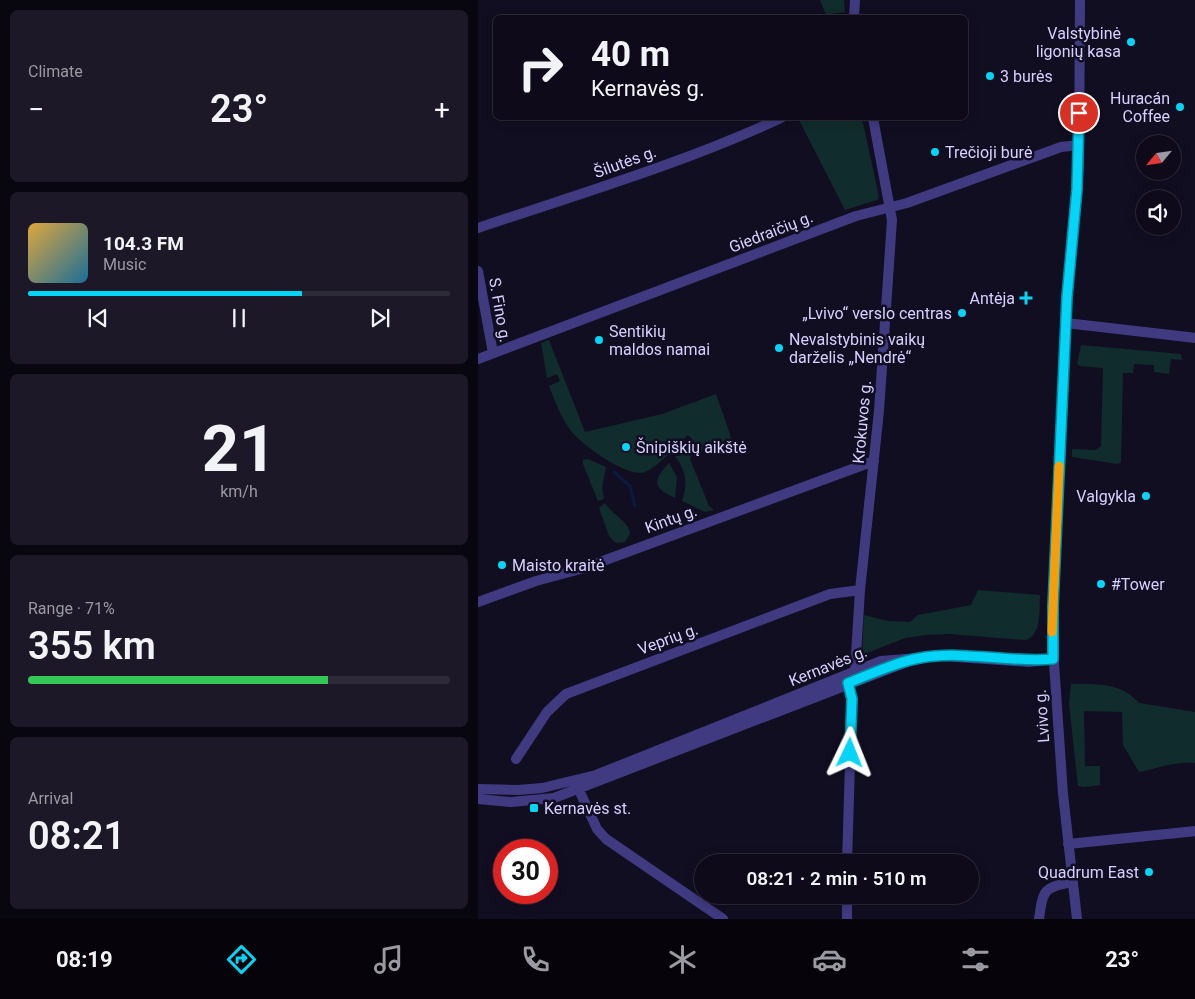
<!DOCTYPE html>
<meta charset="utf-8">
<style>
body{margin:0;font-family:Roboto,sans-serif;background:#1c1827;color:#f1f3f6;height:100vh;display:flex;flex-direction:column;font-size:19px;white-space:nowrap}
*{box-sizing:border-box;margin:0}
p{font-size:16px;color:#9b9aa2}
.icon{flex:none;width:28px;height:28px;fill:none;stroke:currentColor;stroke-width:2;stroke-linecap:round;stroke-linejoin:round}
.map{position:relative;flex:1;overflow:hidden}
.sheet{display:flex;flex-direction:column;gap:10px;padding:10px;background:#08060e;width:478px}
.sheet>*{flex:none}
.guide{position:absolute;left:15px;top:15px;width:475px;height:105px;border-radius:8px;box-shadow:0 2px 12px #0003,0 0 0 1px #2e2b39;background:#0e0a1a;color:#f1f3f6;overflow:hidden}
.needle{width:32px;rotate:241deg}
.controls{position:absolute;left:658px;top:135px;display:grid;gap:10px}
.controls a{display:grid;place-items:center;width:45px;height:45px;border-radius:50%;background:#0e0a1a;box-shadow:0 2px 12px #0003,0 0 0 1px #2e2b39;font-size:25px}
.speed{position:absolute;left:15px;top:839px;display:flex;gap:10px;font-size:25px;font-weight:700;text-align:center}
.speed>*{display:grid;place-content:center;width:65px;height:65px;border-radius:50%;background:#0e0a1a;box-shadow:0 2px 12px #0003,0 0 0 1px #2e2b39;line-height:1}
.speed .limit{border:8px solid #d22;background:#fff;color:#111}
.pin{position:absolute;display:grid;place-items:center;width:42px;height:42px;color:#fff;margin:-21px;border:2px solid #fff;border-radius:50%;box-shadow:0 1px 5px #0007}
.me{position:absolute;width:55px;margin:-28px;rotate:2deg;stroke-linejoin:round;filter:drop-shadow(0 0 4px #0008)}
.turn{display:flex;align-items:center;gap:18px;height:105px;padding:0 15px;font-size:22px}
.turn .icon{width:65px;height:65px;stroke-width:2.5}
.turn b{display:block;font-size:35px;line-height:42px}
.big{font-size:38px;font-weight:600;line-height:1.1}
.sheet .card{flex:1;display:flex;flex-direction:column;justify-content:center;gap:8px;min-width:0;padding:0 18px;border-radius:8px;background:#1c1827}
.sheet .dial{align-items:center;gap:0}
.dial b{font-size:65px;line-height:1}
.song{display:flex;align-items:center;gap:15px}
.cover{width:60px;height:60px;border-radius:8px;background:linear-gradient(135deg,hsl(40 70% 55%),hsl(200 70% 35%))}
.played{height:5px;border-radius:2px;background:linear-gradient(90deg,#04d4f6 65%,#2e2b39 65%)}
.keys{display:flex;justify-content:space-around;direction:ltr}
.heat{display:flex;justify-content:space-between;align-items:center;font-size:28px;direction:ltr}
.charge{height:8px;border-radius:4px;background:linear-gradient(90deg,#34c759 71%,#2e2b39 0)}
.trip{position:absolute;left:216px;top:854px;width:285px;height:50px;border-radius:25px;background:#0e0a1a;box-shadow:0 2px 12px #0003,0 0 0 1px #2e2b39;font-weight:600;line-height:50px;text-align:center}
.tabs{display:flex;height:80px;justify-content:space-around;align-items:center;background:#06040a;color:#9b9aa2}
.tabs .icon{width:35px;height:35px}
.tabs .on{color:#04d4f6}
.tabs b{font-size:22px;color:#f1f3f6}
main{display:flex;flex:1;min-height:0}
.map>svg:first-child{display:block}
.green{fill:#112c2c}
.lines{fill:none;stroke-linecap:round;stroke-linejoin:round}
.stream{stroke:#0a1b3f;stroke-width:3}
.street{stroke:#403a81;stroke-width:10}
.route-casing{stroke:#038aa0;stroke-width:12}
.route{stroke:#04d4f6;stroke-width:9}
.slow{stroke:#f59e0b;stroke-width:9}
.poi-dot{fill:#04d4f6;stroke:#120e22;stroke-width:2}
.labels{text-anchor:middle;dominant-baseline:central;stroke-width:5;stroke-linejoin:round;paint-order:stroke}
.poi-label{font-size:16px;fill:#d7d0fe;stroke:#120e22;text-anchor:start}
.street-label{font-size:16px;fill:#d7d0fe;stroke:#120e22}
</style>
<main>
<section class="sheet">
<div class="card"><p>Climate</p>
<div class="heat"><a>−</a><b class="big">23°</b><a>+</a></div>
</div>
<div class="card">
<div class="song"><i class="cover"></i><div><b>104.3 FM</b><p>Music</p></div></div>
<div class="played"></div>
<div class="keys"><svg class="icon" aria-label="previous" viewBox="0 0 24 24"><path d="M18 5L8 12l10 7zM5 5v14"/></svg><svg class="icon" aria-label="pause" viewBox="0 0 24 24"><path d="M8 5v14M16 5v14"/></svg><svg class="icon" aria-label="next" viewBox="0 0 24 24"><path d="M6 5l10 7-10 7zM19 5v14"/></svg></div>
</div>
<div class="card dial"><b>21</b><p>km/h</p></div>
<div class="card"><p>Range · 71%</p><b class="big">355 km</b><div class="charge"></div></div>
<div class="card"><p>Arrival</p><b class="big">08:21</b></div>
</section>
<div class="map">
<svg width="718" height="919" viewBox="0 0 718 919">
<rect width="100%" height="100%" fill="#120e22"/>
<path class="green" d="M342,0H366L367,12L348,15Z
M320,118H384L401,197L399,200L367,210Z
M71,340L107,432L184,414L238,394L254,440L213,455L212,459L231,506L236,510L227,512L204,501C210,484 208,470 197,456H202L201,452L210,442L216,441L210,435C197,446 183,465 167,472C150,479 103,444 93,431C83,417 77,402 71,386L82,381L79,374L69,378L63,343Z
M603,345L703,354L704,360L693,359L691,374L676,372V365L656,364L655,373H645L643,462L640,464L594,457V449L618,450L623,446L625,368L602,366L599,364Z
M110,459L128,467L124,488L126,499L120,501L105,464V460Z
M191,463L199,477L197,498C174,488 175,480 191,463Z
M127,503C133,514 152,522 152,534L147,542L138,543L131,536L121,508Z
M500,590L562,595C561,610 564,634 548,640L471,634L448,635L427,638L384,655L386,615L410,621L432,622L440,615L493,605Z
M593,684C618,684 643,682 661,703L717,712V763C698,761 680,768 661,772L645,745L644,712L606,711L607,766H622V785L607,787L600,786L591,704Z"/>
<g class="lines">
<path class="stream" d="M136,472L152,486L157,506"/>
<path class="street" d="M376,18L377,0
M0,228C101,194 206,163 303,118
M0,271L15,353
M588,323L718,338
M0,359L378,216L429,203L583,147L601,145
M0,602L58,581L106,568L396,461
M377,671L382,590L401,411L414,220L395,118
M38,759L69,712L88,694L352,594L382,590
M0,789L40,790L64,788L118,775L403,661L464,656L551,662L575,659
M101,790L119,829L128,839L245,919
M0,799L33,802L76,798L426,663
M590,844L718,831
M369,862L374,699L370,683
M369,919V895
M561,919C565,891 565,887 594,882
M599,919L585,794L574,634L589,297L601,166L602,0"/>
</g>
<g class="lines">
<defs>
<path id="route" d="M372,753L374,699L370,683C393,674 418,662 442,658C485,650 531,663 575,659V606L589,297L599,189L601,113"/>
</defs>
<use href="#route" class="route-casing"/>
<use href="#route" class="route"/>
<path class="slow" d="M574,632L581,466"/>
</g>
<g class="poi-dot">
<circle cx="653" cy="42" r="5"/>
<circle cx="512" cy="76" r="5"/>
<circle cx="702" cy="107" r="5"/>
<circle cx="457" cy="152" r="5"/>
<path d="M545.5 290.5h5v5h5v5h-5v5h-5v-5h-5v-5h5z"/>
<circle cx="484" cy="313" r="5"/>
<circle cx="121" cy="340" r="5"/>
<circle cx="301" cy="348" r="5"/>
<circle cx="148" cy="447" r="5"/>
<circle cx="668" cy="496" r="5"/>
<circle cx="24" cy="565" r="5"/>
<circle cx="623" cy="584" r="5"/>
<rect x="51" y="803" width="10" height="10" rx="2.5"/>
<circle cx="671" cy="872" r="5"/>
</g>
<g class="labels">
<g class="poi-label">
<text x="643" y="33" text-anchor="end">Valstybinė<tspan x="643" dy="18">ligonių kasa</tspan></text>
<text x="522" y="76">3 burės</text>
<text x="692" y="98" text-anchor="end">Huracán<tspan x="692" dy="18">Coffee</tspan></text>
<text x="467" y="152">Trečioji burė</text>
<text x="537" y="298" text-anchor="end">Antėja</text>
<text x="474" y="313" text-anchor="end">„Lvivo“ verslo centras</text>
<text x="131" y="331">Sentikių<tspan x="131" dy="18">maldos namai</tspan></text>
<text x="311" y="339">Nevalstybinis vaikų<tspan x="311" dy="18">darželis „Nendrė“</tspan></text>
<text x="158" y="447">Šnipiškių aikštė</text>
<text x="658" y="496" text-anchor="end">Valgykla</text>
<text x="34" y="565">Maisto kraitė</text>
<text x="633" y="584">#Tower</text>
<text x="66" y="808">Kernavės st.</text>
<text x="661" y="872" text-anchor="end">Quadrum East</text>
</g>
<g class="street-label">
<text transform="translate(147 162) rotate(-20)">Šilutės g.</text>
<text transform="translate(293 232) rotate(-21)">Giedraičių g.</text>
<text transform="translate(22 310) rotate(80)">S. Fino g.</text>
<text transform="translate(384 422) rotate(-85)">Krokuvos g.</text>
<text transform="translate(193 519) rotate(-20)">Kintų g.</text>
<text transform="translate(190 639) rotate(-20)">Veprių g.</text>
<text transform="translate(350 666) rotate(-22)">Kernavės g.</text>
<text transform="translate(564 716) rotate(-94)">Lvivo g.</text>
</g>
</g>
</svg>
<div class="controls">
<a><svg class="needle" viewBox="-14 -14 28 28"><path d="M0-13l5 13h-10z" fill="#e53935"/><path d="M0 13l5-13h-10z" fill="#9b9aa2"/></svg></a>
<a><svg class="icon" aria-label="sound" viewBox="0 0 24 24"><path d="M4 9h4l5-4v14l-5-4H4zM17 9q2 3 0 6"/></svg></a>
</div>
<div class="speed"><div class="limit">30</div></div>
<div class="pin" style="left:601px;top:113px;background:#d93025"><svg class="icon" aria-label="arrive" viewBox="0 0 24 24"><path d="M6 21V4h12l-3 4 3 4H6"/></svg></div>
<svg class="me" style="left:372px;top:753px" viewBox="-20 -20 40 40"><path d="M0-17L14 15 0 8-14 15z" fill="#04d4f6" stroke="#fff" stroke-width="4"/></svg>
<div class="trip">08:21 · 2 min · 510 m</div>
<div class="guide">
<div class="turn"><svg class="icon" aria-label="right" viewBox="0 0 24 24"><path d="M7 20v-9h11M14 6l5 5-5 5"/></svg><div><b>40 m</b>Kernavės g.</div></div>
</div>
</div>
</main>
<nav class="tabs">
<b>08:19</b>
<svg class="icon on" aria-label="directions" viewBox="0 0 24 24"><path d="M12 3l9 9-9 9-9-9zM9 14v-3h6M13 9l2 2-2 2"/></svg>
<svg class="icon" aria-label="music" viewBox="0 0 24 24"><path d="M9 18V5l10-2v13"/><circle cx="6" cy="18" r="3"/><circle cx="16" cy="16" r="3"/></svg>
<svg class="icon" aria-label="phone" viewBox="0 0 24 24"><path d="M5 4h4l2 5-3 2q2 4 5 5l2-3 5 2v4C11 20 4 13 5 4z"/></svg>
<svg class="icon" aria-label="climate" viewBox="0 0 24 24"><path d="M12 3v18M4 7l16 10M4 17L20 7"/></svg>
<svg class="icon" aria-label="car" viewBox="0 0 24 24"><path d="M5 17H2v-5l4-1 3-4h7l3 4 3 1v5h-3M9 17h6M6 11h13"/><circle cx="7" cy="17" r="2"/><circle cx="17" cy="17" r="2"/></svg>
<svg class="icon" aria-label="filters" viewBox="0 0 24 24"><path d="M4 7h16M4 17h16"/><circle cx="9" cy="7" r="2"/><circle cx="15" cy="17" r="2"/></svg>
<b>23°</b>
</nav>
